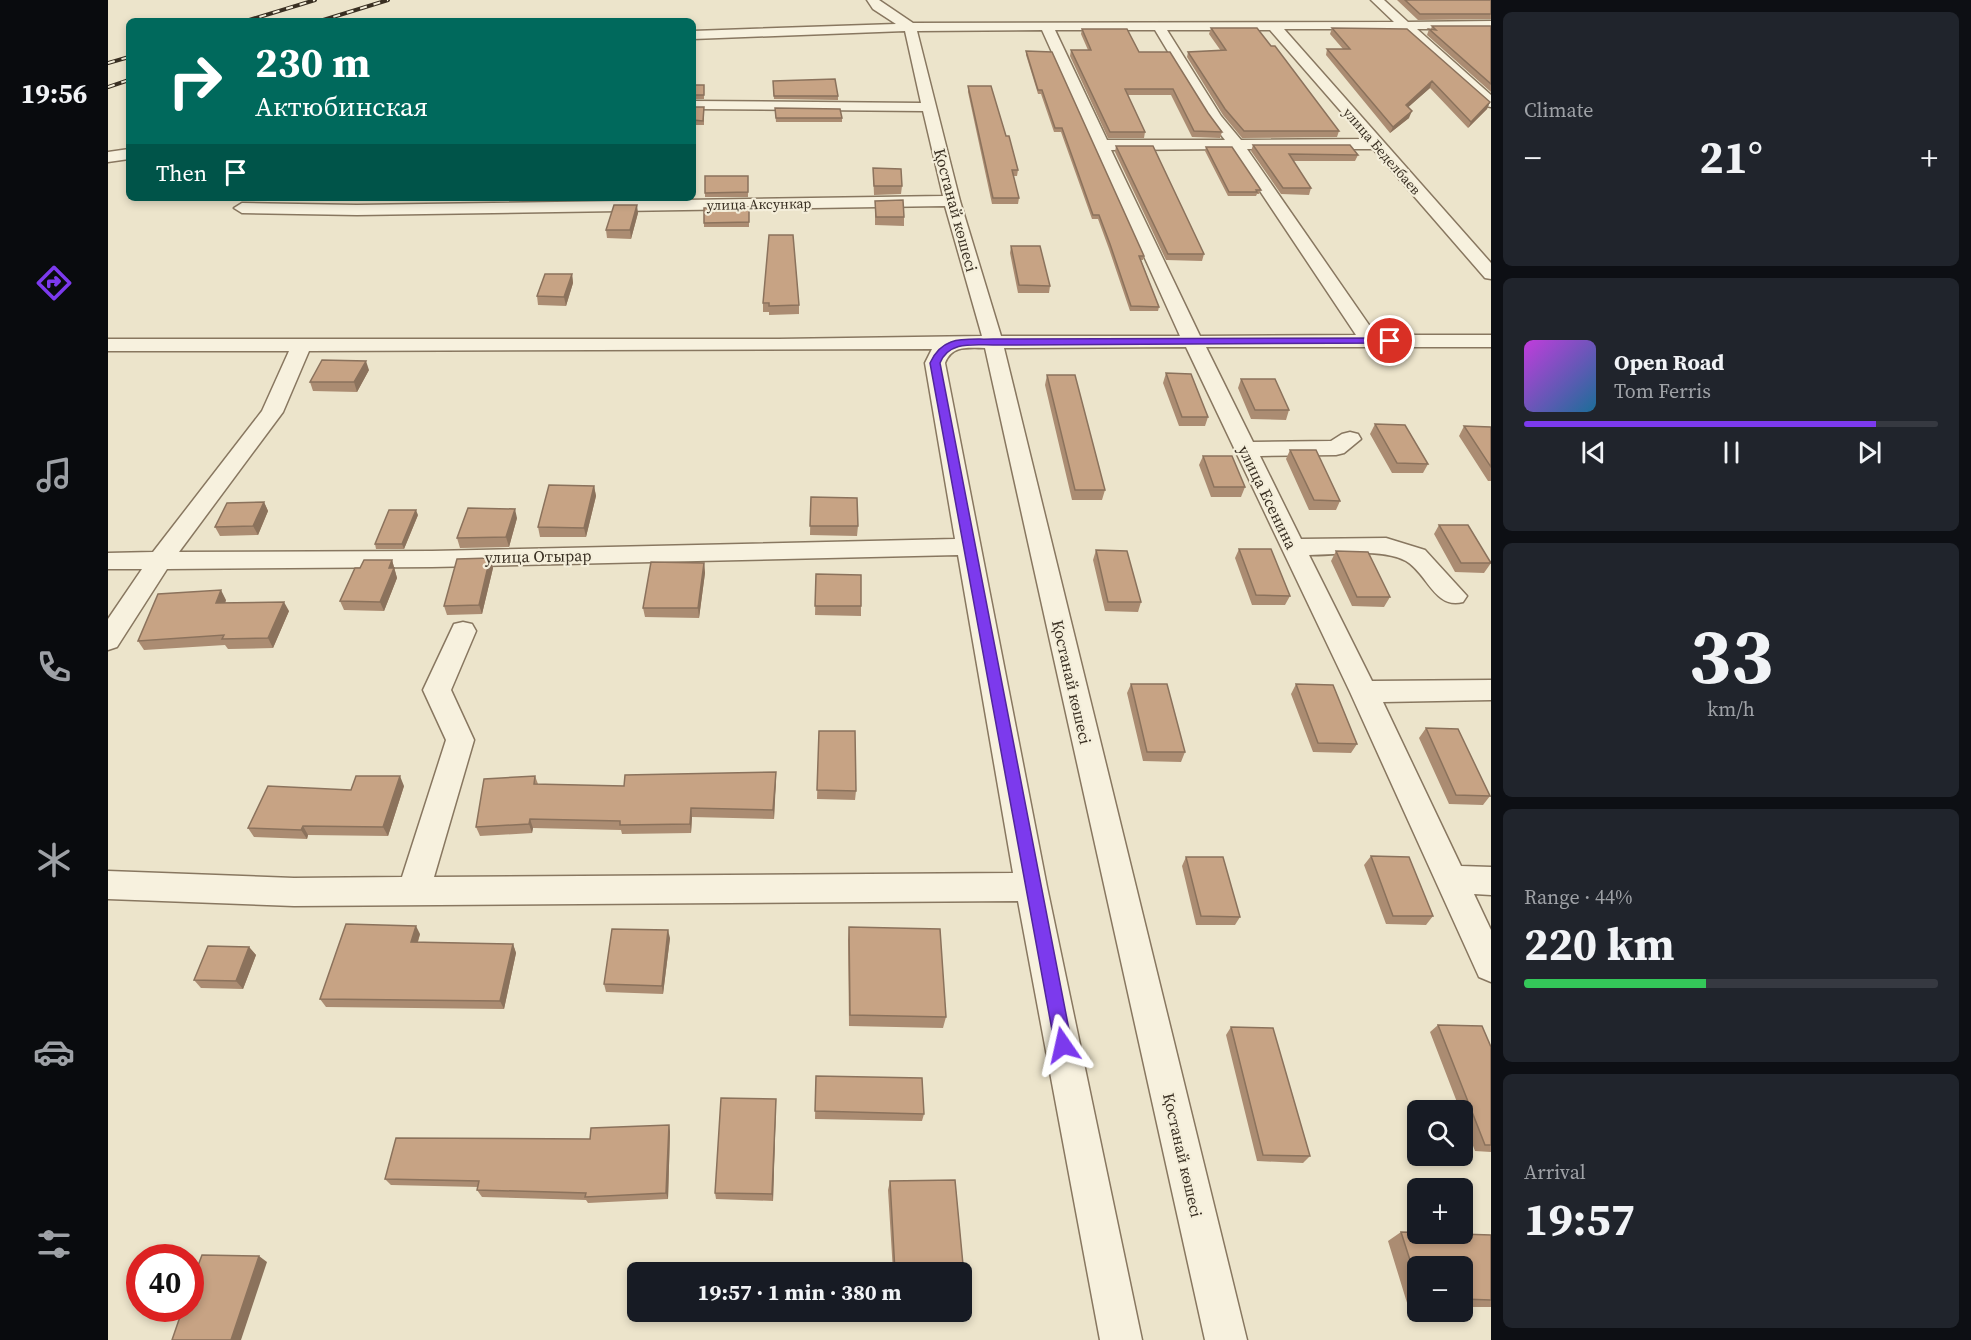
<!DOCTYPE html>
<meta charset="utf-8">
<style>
body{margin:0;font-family:"Source Serif 4",serif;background:#20242c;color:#f1f3f6;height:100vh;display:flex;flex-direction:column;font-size:22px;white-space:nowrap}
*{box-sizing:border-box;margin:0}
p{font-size:20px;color:#9ea1a6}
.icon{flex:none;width:33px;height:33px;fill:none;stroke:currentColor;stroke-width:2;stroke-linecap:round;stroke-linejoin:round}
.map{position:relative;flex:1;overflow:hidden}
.drawer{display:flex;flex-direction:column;gap:12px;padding:12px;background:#0d0f14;width:480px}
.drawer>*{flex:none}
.banner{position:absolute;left:18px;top:18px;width:570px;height:183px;border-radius:9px;box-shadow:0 3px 9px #0003;background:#00695c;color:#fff;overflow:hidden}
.controls{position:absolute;left:1299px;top:1100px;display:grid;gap:12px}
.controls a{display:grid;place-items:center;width:66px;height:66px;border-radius:9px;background:#171b24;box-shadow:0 3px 9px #0003;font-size:30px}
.speed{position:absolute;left:18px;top:1244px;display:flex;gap:12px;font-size:30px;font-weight:700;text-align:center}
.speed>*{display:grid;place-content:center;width:78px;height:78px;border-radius:50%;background:#171b24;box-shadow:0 3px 9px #0003;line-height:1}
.speed .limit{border:9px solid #d22;background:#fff;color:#111}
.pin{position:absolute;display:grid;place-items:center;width:51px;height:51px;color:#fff;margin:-26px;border:3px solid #fff;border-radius:50%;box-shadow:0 2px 6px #0007}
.me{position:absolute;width:66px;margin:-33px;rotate:349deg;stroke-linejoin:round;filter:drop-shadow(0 0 4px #0008)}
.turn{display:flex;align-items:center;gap:21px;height:126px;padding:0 30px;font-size:27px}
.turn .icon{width:78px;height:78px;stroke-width:2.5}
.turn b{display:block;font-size:42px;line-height:51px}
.then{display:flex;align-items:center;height:57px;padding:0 30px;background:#0003;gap:12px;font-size:22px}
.big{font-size:45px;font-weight:700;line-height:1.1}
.drawer .card{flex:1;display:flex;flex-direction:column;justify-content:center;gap:9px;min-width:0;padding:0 21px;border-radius:9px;background:#20242c}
.drawer .dial{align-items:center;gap:0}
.dial b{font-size:78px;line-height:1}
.song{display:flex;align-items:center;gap:18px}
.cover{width:72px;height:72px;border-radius:9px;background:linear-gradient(135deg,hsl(290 70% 55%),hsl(200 70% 35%))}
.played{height:6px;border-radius:3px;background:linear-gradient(90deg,#7c3aed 85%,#363941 85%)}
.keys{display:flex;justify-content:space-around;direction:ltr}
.heat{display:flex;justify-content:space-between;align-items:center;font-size:33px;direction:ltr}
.charge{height:9px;border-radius:4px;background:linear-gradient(90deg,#34c759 44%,#363941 0)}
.trip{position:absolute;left:519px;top:1262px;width:345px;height:60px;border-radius:9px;background:#171b24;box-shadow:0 3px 9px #0003;font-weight:700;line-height:60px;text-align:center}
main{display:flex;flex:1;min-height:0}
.dock{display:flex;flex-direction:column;width:108px;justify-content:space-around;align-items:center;background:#090b0e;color:#9ea1a6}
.dock .icon{width:42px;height:42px}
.dock .on{color:#7c3aed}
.dock b{font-size:27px;color:#f1f3f6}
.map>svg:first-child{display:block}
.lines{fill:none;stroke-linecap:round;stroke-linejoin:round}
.minor-casing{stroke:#887760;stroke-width:3}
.minor{fill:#f7f1de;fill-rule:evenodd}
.rail-casing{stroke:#392f22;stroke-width:4}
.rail{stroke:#f4eeda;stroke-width:2;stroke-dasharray:7;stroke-linecap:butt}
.wall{fill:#ab8c72}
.shaded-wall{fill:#8b725c}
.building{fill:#c7a384;stroke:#8b725c;stroke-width:1.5}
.route{fill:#7c3aed;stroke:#51269a;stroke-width:1.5}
.labels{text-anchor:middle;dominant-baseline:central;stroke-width:4.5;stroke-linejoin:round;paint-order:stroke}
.far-street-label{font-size:14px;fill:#392f22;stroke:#f4eeda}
.street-label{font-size:16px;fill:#392f22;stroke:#f4eeda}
</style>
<main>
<nav class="dock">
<b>19:56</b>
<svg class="icon on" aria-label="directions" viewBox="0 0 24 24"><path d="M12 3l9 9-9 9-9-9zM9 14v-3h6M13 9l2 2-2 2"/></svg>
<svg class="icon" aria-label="music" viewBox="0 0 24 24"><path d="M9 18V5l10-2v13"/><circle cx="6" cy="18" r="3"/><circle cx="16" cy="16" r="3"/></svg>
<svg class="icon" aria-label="phone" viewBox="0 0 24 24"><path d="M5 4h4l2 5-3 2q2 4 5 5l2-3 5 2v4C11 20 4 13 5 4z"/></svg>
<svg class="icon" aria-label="climate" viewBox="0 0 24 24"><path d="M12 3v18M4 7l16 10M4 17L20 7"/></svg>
<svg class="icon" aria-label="car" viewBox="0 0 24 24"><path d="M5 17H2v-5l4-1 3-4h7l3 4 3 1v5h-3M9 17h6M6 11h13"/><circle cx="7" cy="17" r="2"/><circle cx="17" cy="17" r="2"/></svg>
<svg class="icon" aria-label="filters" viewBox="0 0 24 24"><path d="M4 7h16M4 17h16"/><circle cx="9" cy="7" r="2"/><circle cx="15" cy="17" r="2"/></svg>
</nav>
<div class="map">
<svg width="1383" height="1340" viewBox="0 0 1383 1340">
<rect width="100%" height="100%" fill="#ece4cb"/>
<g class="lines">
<defs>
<path id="minor" d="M759,0H771L805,23L1286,22L1263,0H1276L1300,22L1383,21V29H1309L1383,95V107L1378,106L1294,29H1176L1383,263V279L1377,278L1265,149H1139L1268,335H1383V347H1098L1145,442L1223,441L1234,434L1242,432L1250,434L1253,439L1236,453L1228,455L1152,456L1193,539L1278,538L1317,550L1359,596L1355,602C1327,610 1319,573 1298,561C1274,548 1229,555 1201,555L1264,681L1383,680V700L1275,702L1353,866L1383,867V895L1366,894L1383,930V982L1371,977L1242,692L1078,347L896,348L1139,1340H1097L877,348C860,348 844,345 837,363L939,887L1034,1340H992L910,901L186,906L0,899V871L186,878L294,877L338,740L315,690L346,624L355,622L364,624L368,631L343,690L366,740L326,877L905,873L850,555L324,567L59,569L9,647L0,650V619L34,569H0V553L45,552L154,411L181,351H0V339H671L874,336L837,206L249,215L134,213L126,208L134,203L249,205L835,196L815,111L585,109V101L813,103L797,31L585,39V31L788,24L765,9ZM934,30L1072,336H893L852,201L809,31ZM947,30H1047L1100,118L1117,140H999ZM1059,30H1162L1257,139L1133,140L1113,116ZM1124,149L1248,335L1092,336L1003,150ZM824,349L817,363L847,539L324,551L71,552L175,412L201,351Z
M21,149V159L0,162V152Z"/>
</defs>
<use href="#minor" class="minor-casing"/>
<use href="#minor" class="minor"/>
<defs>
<path id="rail" d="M138,21L207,0
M212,21L280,0
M0,63L21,57
M0,87L21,80"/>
</defs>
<use href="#rail" class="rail-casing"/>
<use href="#rail" class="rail"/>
</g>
<path class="wall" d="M1289,0H1383V19L1310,20Z
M1324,26H1383V92L1319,35L1321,29H1323Z
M1103,28L1163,46L1231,131L1229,137L1134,138L1115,115L1079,57L1080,52L1113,51L1101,34Z
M1224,28L1382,102L1379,109L1360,128L1322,88L1300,107L1301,118L1282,133L1218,55L1219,49H1235L1222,34Z
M974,29L1031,52L1100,113L1114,132L1112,138L1084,137L1063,95H1020L1037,132L1036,138H1000L962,56L963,50H980L973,34Z
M918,51L1036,256L1035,260H1033L1051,307L1050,311H1022L1001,249L990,219H984L953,132H946L933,94H930L918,55Z
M665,81L730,96V100L666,99Z
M585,85H596V99H585Z
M860,86L898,136L910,170L909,176H905L911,198L910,204H884L860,92Z
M585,107H596V125H585Z
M667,108L734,118V122H668Z
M1145,145L1250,155L1247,161H1185L1203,188L1201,195L1173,194L1143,151Z
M1008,146L1096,254L1094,261L1058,260L1007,152Z
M1098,147L1153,190L1151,194H1149L1148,196H1120L1097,151Z
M765,168L794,186L793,194L766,195Z
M640,176V197H597V193Z
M767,201L796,217V226L767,225Z
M641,207V227H596V223Z
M530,213L523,239L499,238L498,230Z
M903,246L942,286L941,293H910L902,253Z
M464,274L465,283L458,306L430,305L429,296Z
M655,303L691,305V314L661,315V312H655Z
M261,370L249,392L205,391L202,382Z
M1058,373L1100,417L1097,426H1071L1055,383Z
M939,375L997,490L994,500H964L937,385Z
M1133,379L1181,410L1178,420L1143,419L1130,388Z
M1267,424L1320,464L1315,473H1284L1262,434Z
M1356,426L1383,427V481H1380L1351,436Z
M1182,450L1232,501L1228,510H1201L1178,459Z
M1095,456L1137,487L1133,497H1103L1091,465Z
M486,486L488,496L478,537H432L430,527Z
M703,497L750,526L749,536L702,535Z
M156,502L160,511L150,535L112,536L107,527Z
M310,515L296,549H268L267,544Z
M409,518L401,547L352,548L349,538Z
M1331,525L1383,563L1376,573L1347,572L1326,534Z
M1131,549L1182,596L1177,605H1144L1127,558Z
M988,550L1033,602L1030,612L997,611L985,560Z
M1228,551L1282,597L1276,607L1244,606L1223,561Z
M382,558L385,568L374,614L339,615L336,606Z
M284,560L289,578L276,611L236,610L232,601L252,568Z
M596,563L597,573L591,618L537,617L535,608Z
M708,574L753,606V616L707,615Z
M118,600L117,603L181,611L165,648L120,649L117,645L36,650L30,641Z
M1023,684L1077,752L1073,762L1035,761L1019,693Z
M1188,684L1249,744L1243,753L1205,752L1183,694Z
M1318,728L1382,796L1375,805L1341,804L1311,738Z
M711,731L748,791L747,800L709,799Z
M668,772L666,819L584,817L583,833L514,834L513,830L425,828L424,833L372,836L368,827L427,776L430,784L516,786Z
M296,786L280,836L200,835L199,839L146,837L140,828L243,790Z
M1263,856L1325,916L1318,925L1278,924L1256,865Z
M1078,857L1132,917L1127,925H1088L1074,866Z
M741,927L838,1017L835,1028L741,1026L740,940Z
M312,934L310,942L405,944L408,953L396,1009L218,1007L212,999Z
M562,938L555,994L498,992L496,984Z
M141,947L148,955L135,989L93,988L86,980Z
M1330,1025L1383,1047V1152L1367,1151L1354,1117V1110H1352L1322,1032Z
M1123,1027L1202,1156L1195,1163L1149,1161L1118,1035Z
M708,1076L816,1114L814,1121L707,1119Z
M668,1099L665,1201L608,1199L607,1193Z
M561,1125L562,1132L560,1199L480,1203L478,1200L374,1197L369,1190L370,1187L283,1185L277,1179L482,1139Z
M847,1180L859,1307L855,1314H787V1311H854V1272H785L780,1190L782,1181Z
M1293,1232L1383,1235V1307H1354V1266H1310V1306H1300L1280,1241Z"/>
<path class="shaded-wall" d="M1324,81L1322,88L1296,111L1298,105Z
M1382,102L1379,109L1360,128L1363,122Z
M1304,111L1301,118L1282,133L1285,127Z
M529,205L530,213L523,239L522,230Z
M464,274L465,283L458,306L456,297Z
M258,361L261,370L249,392L246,382Z
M486,486L488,496L478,537L476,528Z
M156,502L160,511L150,535L145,526Z
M407,509L409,518L401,547L398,537Z
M308,510L310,515L296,549L294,544Z
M382,558L385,568L374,614L371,605Z
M284,560L289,578L276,611L272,602L281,568Z
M596,563L597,573L591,618L590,608Z
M113,590L118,600L114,612L108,603Z
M176,602L181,611L165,648L160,638Z
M668,772V781L666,819L665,810Z
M292,776L296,786L280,836L275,827Z
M583,808L584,817L583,833L582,824Z
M422,819L425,828L424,833L421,824Z
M195,826L200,835L199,839L193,830Z
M308,926L312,934L307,950L303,942Z
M560,930L562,938L555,994L554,986Z
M405,944L408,953L396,1009L392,1001Z
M141,947L148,955L135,989L128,981Z
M668,1099V1106L665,1201L664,1194Z
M561,1125L562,1132L560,1199L558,1193Z
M151,1256L159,1262L133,1340H123Z"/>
<path class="building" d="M1297,0H1383V14H1312Z
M1324,26H1383V84L1321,29L1328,30Z
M1103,28H1149L1163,46H1167L1231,131H1136L1117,109L1080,52L1118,50Z
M1224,28L1299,29L1382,102L1363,122L1324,81L1298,105L1304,111L1285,127L1219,49H1242Z
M974,29H1019L1031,52H1062L1100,113L1114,132L1086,131L1065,89H1017L1037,132H1002L963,50H983Z
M918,51L944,52L1036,256H1031L1051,307L1023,306L1002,244L991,215H985L954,128H947L934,90H930Z
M727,79L730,96H666L665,81Z
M585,85H596V95H585Z
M860,86H883L898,136H901L910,170H904L911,198H885Z
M585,107H596L595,121L585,120Z
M667,108L732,109L734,118H668Z
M1145,145H1242L1250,155L1181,154L1203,188H1175Z
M1008,146H1045L1096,254H1060Z
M1098,147H1124L1153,190H1148L1149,192H1121Z
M765,168L793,169L794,186H766Z
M597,176H640V192L597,193Z
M795,200L796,217H768L767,201Z
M506,205H529L522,230H498Z
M641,207V222L596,223V208Z
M661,235H685L691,305L661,306V303H655Z
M903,246H932L942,286L911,285Z
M437,274H464L456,297L429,296Z
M214,360L258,361L246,382H202Z
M1058,373L1083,374L1100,417H1074Z
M939,375H967L997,490H967Z
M1133,379H1167L1181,410H1147Z
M1267,424L1297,425L1320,464L1289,463Z
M1356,426L1383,427V467Z
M1182,450H1208L1232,501L1206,500Z
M1095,456H1124L1137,487H1106Z
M441,485L486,486L476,528L430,527Z
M703,497L749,498L750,526H702Z
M156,502L145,526L107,527L119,503Z
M360,508L407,509L398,537L349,538Z
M281,510H308L294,544H267Z
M1331,525H1360L1383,563H1353Z
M1131,549H1163L1182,596L1148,595Z
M988,550L1019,551L1033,602H1000Z
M1228,551L1260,552L1282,597H1249Z
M382,558L371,605L336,606L349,559Z
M256,560H284L281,568H286L272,602L232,601L247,568H252Z
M543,562L596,563L590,608H535Z
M708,574L753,575V606H707Z
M113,590L108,603L176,602L160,638L114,639L116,635L30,641L50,594Z
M1023,684H1059L1077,752H1039Z
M1188,684L1225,685L1249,744L1210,743Z
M1318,728L1350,729L1382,796L1348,795Z
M711,731H747L748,791L709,790Z
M668,772L665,810L583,808L582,824L512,825V821L422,819L421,824L368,827L376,779L427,776L426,784L516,786L517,775Z
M248,776H292L275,827L195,826L193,830L140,828L160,786L243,790Z
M1263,856L1301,857L1325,916H1285Z
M1078,857H1115L1132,917L1093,916Z
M238,924L308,926L303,942L405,944L392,1001L212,999Z
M741,927L832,929L838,1017L742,1015Z
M504,929L560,930L554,986L496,984Z
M100,946L141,947L128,981L86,980Z
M1330,1025L1374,1026L1383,1047V1145H1377Z
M1123,1027L1165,1028L1202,1156L1155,1155Z
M708,1076L814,1078L816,1114L707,1111Z
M613,1098L668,1099L664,1194L607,1193Z
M561,1125L558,1193L477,1197L478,1193L369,1190L371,1181L277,1179L288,1138L482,1139L483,1128Z
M847,1180L859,1307H854V1272H787L782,1181Z
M1293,1232L1383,1235V1300L1354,1299V1266H1310V1285Z
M94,1255L151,1256L123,1340H64L75,1308H82V1287Z"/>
<path class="route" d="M1282,338L1287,341L1286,343L885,345C865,345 841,341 832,363L964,1045L961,1052L955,1054L948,1052L822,363C835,334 858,340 885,339Z"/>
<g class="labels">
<g class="far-street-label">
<text transform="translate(1274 151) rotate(49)">улица Беделбаев</text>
<text transform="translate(651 204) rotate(-1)">улица Аксункар</text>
</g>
<g class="street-label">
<text transform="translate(848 210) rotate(75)">Қостанай көшесі</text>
<text transform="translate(1160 497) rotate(64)">улица Есенина</text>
<text transform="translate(430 556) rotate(-1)">улица Отырар</text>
<text transform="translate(964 682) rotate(77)">Қостанай көшесі</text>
<text transform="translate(1075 1155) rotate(77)">Қостанай көшесі</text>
</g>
</g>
</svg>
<div class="controls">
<a><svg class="icon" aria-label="search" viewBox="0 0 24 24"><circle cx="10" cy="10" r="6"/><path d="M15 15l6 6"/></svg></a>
<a>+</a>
<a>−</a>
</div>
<div class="speed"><div class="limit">40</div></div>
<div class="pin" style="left:1282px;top:341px;background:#d93025"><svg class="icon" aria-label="arrive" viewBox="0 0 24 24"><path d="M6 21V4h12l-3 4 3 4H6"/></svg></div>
<svg class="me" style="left:955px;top:1045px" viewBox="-20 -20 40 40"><path d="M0-17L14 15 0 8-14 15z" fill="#7c3aed" stroke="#fff" stroke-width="4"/></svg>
<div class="trip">19:57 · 1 min · 380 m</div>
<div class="banner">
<div class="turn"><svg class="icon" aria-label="right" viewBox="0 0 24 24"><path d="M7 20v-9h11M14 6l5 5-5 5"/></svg><div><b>230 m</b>Актюбинская</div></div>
<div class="then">Then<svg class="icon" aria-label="arrive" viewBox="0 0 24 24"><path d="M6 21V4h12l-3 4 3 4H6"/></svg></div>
</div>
</div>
<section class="drawer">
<div class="card"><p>Climate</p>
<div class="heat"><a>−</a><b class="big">21°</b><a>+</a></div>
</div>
<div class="card">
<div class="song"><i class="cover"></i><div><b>Open Road</b><p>Tom Ferris</p></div></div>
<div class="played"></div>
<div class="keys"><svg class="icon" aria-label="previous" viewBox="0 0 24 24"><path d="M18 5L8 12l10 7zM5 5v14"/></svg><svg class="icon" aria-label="pause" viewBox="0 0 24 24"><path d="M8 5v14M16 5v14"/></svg><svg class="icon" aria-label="next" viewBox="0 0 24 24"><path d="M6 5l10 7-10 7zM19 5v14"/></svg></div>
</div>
<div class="card dial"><b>33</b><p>km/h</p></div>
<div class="card"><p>Range · 44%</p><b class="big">220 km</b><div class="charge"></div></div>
<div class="card"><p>Arrival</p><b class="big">19:57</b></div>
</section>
</main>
